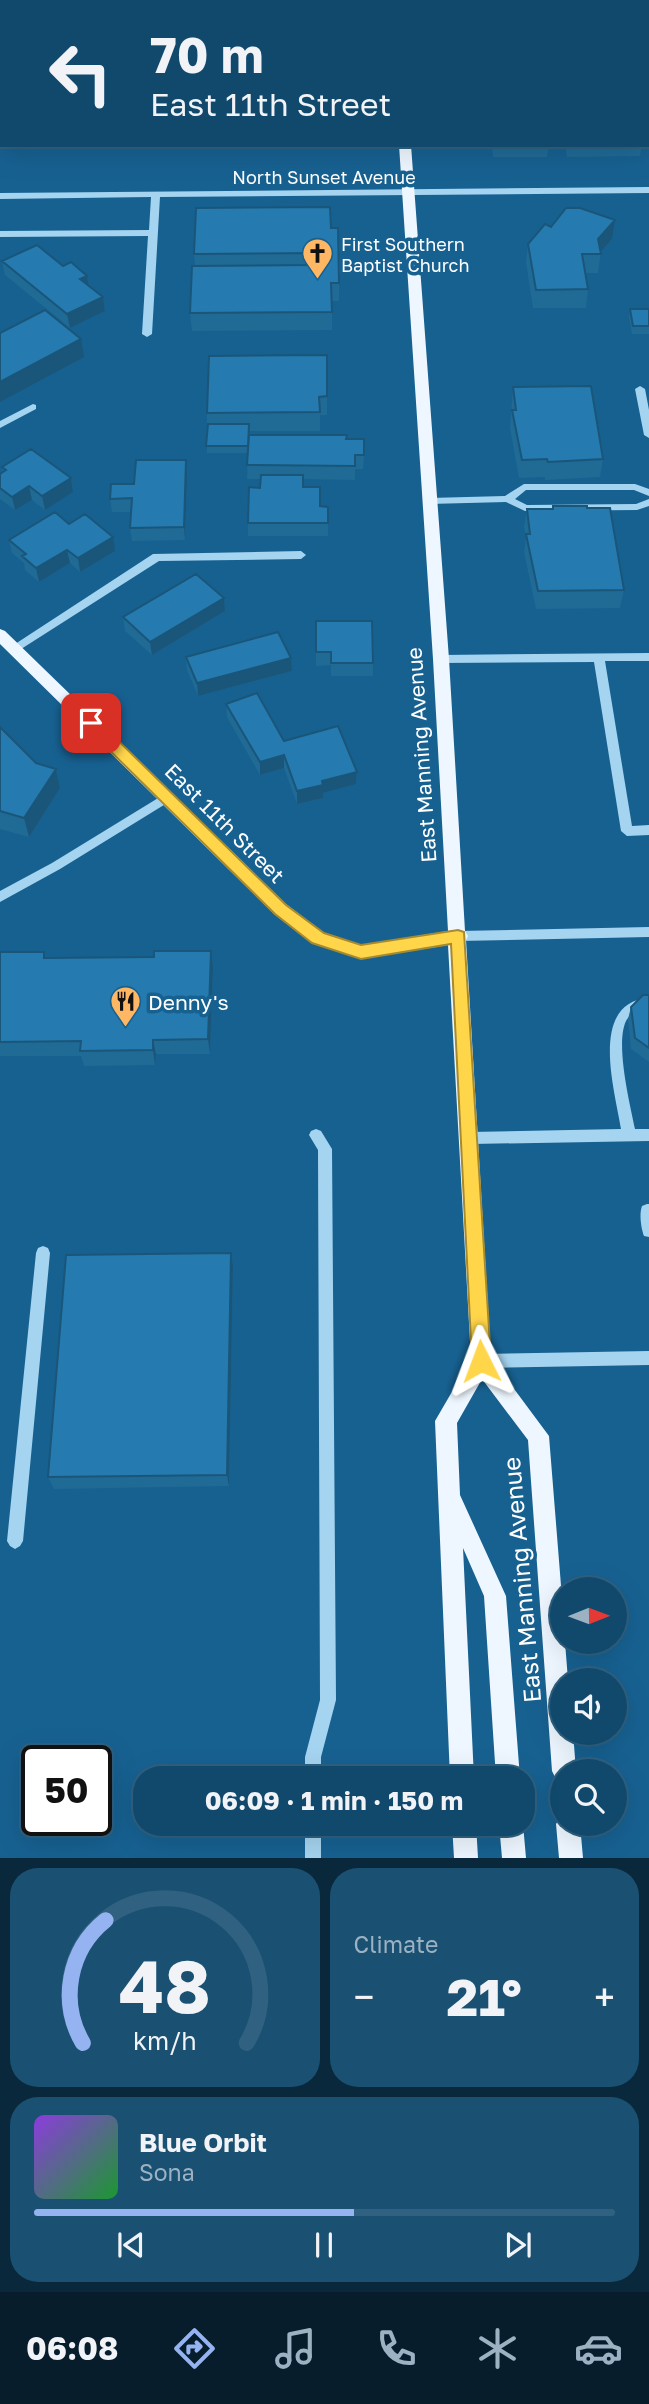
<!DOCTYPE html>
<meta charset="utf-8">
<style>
body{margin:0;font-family:"Golos Text",sans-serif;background:#1a5072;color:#f1f3f6;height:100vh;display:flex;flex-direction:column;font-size:26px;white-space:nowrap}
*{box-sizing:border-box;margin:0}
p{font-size:23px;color:#9cb2c2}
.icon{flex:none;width:38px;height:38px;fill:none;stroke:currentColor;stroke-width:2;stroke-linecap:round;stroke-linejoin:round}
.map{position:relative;height:1858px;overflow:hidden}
.side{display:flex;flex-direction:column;gap:10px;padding:10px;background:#09283c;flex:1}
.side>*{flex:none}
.hud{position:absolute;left:0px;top:0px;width:649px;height:147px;box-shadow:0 7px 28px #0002,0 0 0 2px #306180;background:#11496d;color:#f1f3f6;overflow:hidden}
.needle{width:46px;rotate:89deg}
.tools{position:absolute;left:550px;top:1577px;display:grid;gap:14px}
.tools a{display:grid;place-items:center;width:77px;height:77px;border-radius:50%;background:#11496d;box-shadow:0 7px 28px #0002,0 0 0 2px #306180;font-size:35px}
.speed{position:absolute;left:21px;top:1745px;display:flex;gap:14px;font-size:35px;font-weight:700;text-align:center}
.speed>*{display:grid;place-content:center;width:91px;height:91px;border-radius:50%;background:#11496d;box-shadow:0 7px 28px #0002,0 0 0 2px #306180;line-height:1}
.speed .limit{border:4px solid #111;border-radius:10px;background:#fff;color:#111}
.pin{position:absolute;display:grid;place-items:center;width:60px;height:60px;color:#fff;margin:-30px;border-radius:14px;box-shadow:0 4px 10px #0006}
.me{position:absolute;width:77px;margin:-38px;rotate:357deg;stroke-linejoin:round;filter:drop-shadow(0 0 5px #0008)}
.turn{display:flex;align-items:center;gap:24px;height:147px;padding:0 35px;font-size:32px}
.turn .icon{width:91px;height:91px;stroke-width:2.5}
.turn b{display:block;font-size:49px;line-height:60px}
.big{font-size:52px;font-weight:700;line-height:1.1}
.side .widget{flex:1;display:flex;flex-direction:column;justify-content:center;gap:10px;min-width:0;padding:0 24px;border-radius:28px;background:#1a5072}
.side .dial{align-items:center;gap:0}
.dial svg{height:182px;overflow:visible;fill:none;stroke:#306180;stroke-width:7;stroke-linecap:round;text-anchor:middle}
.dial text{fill:#f1f3f6;stroke:none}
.song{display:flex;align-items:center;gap:21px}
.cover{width:84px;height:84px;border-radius:10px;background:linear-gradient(135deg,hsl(270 70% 55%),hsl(130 70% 35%))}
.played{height:7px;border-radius:4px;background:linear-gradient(90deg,#95b2f1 55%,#306180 55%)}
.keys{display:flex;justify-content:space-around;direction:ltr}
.heat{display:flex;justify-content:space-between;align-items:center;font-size:38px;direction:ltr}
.side .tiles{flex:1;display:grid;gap:10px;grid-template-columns:1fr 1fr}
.widget:last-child{grid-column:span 2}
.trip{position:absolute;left:133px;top:1766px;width:402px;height:70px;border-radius:28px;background:#11496d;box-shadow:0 7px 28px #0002,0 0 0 2px #306180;font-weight:700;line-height:70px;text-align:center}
.menu{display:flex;height:112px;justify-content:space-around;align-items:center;background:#071d2c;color:#9cb2c2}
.menu .icon{width:49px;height:49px}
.menu .selected{color:#95b2f1}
.menu b{font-size:32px;color:#f1f3f6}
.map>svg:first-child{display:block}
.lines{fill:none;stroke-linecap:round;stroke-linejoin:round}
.minor{fill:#a5d4f0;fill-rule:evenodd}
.major{fill:#eef7ff;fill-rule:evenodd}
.wall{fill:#206a96}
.shaded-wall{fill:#1a567a}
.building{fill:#257baf;stroke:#1a567a;stroke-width:2}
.route{fill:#ffd54a;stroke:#a68a30;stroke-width:2}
.labels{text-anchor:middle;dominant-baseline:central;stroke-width:7;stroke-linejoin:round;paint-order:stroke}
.far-street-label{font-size:18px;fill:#fff;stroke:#176191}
.far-poi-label{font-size:18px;fill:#fff;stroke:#176191;text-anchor:start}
.street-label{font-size:21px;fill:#fff;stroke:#176191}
.poi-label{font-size:21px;fill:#fff;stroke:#176191;text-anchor:start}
.near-street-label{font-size:24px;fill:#fff;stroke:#176191}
</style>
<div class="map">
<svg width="649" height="1858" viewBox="0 0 649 1858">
<rect width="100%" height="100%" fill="#176191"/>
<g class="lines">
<path class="minor" d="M617,0H625L626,2H618Z
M648,113H649V124H648Z
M649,187V193L160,197L152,334L147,337L142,334L148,236L0,237V231L149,230L151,197L0,199V193Z
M640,386L645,389L649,410V438L644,435L635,389Z
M33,404L36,405V409L0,428V421Z
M524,484H635L649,489V496L634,490H526L515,499L527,505L636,504L649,499V506L637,510L525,511L506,502L429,504L424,501L429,498L505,496Z
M301,551L306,555L301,559L159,561L18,651H10L9,648L153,554Z
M649,653V661H605L632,826L649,825V835L627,836L621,831L594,662L441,663L436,659L441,655Z
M168,792L172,794L174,797L172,800L60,869L0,902V891L52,863Z
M649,927V937L459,941L455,940L453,936L455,932L459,931Z
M649,998V1008C640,1009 631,1012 626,1021C615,1044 630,1104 635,1129H649V1141L471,1144L466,1142L464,1138L466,1134L471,1132L621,1129C615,1091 588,1002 649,998Z
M316,1129L321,1131L332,1149L336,1700L321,1757V1778H305V1757L320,1700L318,1150L309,1135L311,1131Z
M647,1204H649V1237L644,1236C641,1228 639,1214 642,1206Z
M43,1246L48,1248L50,1253L23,1541L20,1546L15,1549L10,1546L7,1541L36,1253L38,1248Z
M649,1351V1365L481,1368L476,1366L474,1361L476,1356L481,1354Z
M305,1824H321V1858H305Z"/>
<path class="major" d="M390,0H400V2H390Z
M399,145H411L449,659L465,931L468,936L466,940L491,1358L549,1436L562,1598V1642H565L568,1680H562V1732H573L576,1771H562V1782L556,1779L552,1771L528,1440L482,1379L457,1423L460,1495L506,1596L520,1778H496L484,1596L463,1548L474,1778H450L435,1421L471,1359L448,945L361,959L312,943L274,914L0,644V629L5,631L286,904L324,933L361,945L448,931L433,659Z
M562,1815V1824H580L583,1858H559L556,1824Z
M452,1824H476L478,1858H454Z
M499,1824H523L526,1858H502Z"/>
</g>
<path class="wall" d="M492,145H549L547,157H493Z
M565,145H642L640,156L567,157Z
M331,228L339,283V301H332V330L192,331L190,313L195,266L194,254Z
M612,239L601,252L598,273H585L588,289L586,308H533L526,262L528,244Z
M2,261L63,266L103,297L105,311L70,328L5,275Z
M630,309H649V334H632L629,316Z
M327,355V415H320V431H250V435L347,439L364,455L363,469H355V480L303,479V487L320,506L328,507V536H248V523L260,488L261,479H247L248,453H207V413Z
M513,387L603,459L600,477L545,480V477L519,478L510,428Z
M186,460L187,473L185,540L132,541L130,528L131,512H112L110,499L134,484Z
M2,467L71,478L73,492L45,510L32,500L15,510L0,499V474L3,472Z
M553,506L624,590L620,608L536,609L524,552L526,538L524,527L527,509H552Z
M69,524L115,551L80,572L70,563L39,582L25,570L24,563L12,553L9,540Z
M224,598L225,611L152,655L125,631L123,617Z
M316,621L373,663V676H331V665L316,666Z
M186,657L291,658L292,671L198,696L187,670Z
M226,704L284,741L357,772L356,784L323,793V798L297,804L284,768L260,775L227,717Z
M0,727L36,763L56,769L60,788L29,837L0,829Z
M211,951L213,967L210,1054H156L155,1065L84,1066L81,1056H0V952H44L46,958L154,957Z
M649,995V1062L631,1049L628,1019L631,1007Z
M233,1267L229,1486L54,1489L48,1477Z"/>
<path class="shaded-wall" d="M615,220L612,239L599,254L598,239Z
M87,276L89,290L80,279Z
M103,297L105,311L70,328L67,314Z
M81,339L84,357L0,402V382Z
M186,460L187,473L185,540L184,527Z
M71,478L73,492L45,510L42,496Z
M29,486L32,500L15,510L12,497Z
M113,537L115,551L80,572L78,558Z
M67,550L70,563L39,582L36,568Z
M224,598L225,611L152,655L150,642Z
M291,658L292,671L198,696L197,683Z
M284,755V768L260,775V762Z
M56,769L60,788L29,837L24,818Z
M357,772L356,784L323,793V798L297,804V791L322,781Z
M211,951L213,967L210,1054L208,1039Z
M153,1040L156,1054L155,1065L153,1050Z
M231,1253L233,1267L229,1486L227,1475Z"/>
<path class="building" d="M477,0H547V2H477Z
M576,0H604V2H577Z
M648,12H649V26L648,21Z
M330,207L331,228H338L339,283H331L332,312L190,313L192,266L317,265V253L194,254L196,208Z
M566,208H580L615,220L598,239L601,254H582L588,289L536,290L528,244L545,224L551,227Z
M37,245L63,266L71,262L87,276L80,279L103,297L67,314L2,261Z
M630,309H649V326H633Z
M45,310L81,339L0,382V333Z
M327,355V396L319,397L320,412L207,413L209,356Z
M591,386L603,459L548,462L547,459L522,460L512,410H516L513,387Z
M208,424H249L248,446H206Z
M249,435H347L346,439H364V455H355V466L247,465Z
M31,449L71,478L42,496L29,486L12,497L0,488V474L6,470L2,467Z
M136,460H186L184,527L130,528L132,498L110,499L111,484H134Z
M261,475H303V487H320V506L328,507V523H248L249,487L260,488Z
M553,506H587V508H610L624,590L538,591L526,534H530L527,509H553Z
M55,512L69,524L85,514L113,537L78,558L67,550L36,568L22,556L26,554L9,540Z
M196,574L224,598L150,642L123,617Z
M316,621H372L373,663H331V652H316Z
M278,632L291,658L197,683L186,657Z
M257,693L284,741L338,726L357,772L322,781L323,785L297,791L284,755L260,762L226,704Z
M0,727L36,763L56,769L24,818L0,811Z
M154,951H211L208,1039L153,1040V1050L80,1051L81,1041L0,1042V952H44V958L154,957Z
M643,995H649V1048L635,1038L631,1007Z
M231,1253L227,1475L48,1477L66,1255Z"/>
<path class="route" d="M91,717L96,719L286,905L324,933L361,945L458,930L464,932L491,1361L488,1368L481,1370L475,1368L472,1361L451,944L361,959L312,943L275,914L86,727L84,723Z"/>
<defs>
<symbol id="church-pin" viewBox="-11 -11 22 30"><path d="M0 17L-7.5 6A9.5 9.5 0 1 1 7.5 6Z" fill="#ffb764" stroke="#176191"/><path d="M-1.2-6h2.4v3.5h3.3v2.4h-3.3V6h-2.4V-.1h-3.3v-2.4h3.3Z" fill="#111"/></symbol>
<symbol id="restaurant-pin" viewBox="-11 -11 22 30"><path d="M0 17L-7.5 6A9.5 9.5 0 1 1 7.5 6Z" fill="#ffb764" stroke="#176191"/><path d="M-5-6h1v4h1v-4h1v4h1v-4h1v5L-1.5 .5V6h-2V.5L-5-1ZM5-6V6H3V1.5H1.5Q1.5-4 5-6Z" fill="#111"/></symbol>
</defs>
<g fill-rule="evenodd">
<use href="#church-pin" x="300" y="236" width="35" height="47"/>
<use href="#restaurant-pin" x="108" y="984" width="35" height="47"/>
</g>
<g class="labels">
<g class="far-street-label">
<text x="324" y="177">North Sunset Avenue</text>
</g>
<g class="far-poi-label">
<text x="341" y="244">First Southern<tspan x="341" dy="21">Baptist Church</tspan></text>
</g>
<g class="street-label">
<text transform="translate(421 755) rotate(-94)">East Manning Avenue</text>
<text transform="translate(225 823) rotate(45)">East 11th Street</text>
</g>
<g class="poi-label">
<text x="148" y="1002">Denny's</text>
</g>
<g class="near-street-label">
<text transform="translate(521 1580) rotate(-95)">East Manning Avenue</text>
</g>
</g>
</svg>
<div class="tools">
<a><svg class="needle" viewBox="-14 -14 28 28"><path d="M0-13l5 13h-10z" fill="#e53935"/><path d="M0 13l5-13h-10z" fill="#9cb2c2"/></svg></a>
<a><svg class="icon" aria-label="sound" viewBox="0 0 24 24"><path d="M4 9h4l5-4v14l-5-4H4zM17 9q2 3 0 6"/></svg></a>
<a><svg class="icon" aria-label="search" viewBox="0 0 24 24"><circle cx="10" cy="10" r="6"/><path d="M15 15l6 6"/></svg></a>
</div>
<div class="speed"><div class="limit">50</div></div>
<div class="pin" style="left:91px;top:723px;background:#d93025"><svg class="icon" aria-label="arrive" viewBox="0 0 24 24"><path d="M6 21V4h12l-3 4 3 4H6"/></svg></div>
<svg class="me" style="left:481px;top:1361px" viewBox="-20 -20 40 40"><path d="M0-17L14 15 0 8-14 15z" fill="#ffd54a" stroke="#fff" stroke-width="4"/></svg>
<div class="trip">06:09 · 1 min · 150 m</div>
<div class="hud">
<div class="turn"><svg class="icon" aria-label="left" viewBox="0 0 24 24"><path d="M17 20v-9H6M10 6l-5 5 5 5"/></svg><div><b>70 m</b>East 11th Street</div></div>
</div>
</div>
<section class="side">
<div class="tiles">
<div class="widget dial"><svg viewBox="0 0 100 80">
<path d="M14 69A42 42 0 1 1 86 69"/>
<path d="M14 69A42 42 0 0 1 24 15" stroke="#95b2f1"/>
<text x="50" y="56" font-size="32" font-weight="700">48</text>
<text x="50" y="72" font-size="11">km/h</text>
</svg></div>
<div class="widget"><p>Climate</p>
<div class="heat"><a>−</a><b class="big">21°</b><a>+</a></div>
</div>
<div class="widget">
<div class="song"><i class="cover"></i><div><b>Blue Orbit</b><p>Sona</p></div></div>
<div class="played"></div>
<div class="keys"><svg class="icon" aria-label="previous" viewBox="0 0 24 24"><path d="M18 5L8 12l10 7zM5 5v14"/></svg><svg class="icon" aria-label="pause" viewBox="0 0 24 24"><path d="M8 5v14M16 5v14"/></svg><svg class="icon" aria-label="next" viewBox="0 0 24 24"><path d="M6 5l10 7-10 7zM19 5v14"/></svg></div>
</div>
</div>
</section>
<nav class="menu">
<b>06:08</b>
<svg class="icon selected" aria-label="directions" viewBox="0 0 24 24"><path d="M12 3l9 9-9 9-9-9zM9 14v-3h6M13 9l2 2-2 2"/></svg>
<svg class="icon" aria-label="music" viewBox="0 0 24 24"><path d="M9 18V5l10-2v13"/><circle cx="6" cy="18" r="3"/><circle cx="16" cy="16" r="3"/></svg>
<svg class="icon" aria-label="phone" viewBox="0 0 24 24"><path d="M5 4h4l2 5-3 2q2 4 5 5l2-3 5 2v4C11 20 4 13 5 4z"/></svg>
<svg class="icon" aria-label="climate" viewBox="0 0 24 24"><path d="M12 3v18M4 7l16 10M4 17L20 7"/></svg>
<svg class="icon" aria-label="car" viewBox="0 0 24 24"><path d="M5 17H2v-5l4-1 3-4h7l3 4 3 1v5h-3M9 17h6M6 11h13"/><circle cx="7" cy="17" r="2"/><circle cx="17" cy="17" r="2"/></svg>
</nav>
